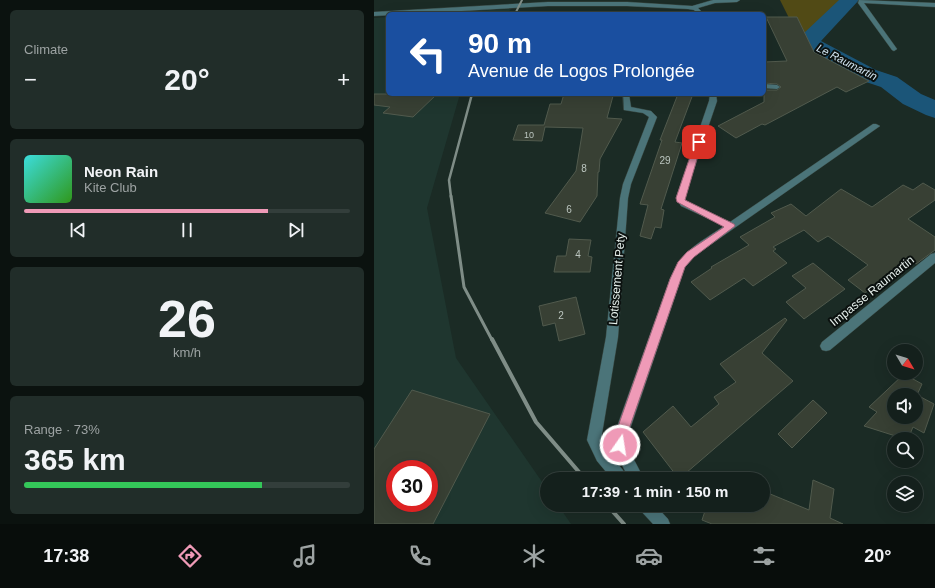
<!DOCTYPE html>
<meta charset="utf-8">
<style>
body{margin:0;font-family:Arial,sans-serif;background:#212d29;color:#f1f3f6;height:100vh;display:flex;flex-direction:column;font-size:15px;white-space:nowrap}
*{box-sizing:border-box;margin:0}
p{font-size:13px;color:#9da3a3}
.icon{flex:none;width:22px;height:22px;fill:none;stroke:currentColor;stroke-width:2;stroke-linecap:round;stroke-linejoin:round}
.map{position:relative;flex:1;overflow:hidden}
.sheet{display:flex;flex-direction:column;gap:10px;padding:10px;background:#0b120f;width:374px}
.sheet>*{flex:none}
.top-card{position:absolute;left:12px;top:12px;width:380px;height:84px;border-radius:6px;box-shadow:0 4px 16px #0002,0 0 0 1px #333e3b;background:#1a4fa0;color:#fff;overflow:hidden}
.needle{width:26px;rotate:128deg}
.fabs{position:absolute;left:513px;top:344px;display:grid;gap:8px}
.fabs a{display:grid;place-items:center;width:36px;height:36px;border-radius:50%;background:#14201c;box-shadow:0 4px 16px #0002,0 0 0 1px #333e3b;font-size:20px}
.speed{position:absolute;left:12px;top:460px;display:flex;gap:8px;font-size:20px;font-weight:700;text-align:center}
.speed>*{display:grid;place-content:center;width:52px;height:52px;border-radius:50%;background:#14201c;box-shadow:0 4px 16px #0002,0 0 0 1px #333e3b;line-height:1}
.speed .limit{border:6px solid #d22;background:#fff;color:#111}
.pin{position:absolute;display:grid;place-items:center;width:34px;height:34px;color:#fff;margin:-17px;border-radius:8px;box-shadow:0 2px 6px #0006}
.me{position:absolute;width:44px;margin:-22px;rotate:13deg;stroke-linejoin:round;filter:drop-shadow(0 0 3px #0008)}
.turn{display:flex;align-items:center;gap:14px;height:84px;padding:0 16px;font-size:18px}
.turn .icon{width:52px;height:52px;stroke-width:2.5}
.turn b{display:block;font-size:28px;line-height:34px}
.big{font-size:30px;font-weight:700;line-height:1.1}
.sheet .tile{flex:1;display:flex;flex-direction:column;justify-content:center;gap:6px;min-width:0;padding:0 14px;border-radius:6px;background:#212d29}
.sheet .dial{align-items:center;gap:0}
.dial b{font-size:52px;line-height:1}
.song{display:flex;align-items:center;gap:12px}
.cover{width:48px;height:48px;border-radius:6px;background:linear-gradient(135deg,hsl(180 70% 55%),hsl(110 70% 35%))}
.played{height:4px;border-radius:2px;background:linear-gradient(90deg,#ef9ab7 75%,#333e3b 75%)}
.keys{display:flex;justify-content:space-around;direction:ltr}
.heat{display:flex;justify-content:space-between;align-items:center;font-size:22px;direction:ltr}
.charge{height:6px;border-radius:3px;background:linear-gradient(90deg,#34c759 73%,#333e3b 0)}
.trip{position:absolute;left:166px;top:472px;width:230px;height:40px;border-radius:20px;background:#14201c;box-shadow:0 4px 16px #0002,0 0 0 1px #333e3b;font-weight:700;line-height:40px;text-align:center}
.menu{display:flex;height:64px;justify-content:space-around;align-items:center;background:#080d0b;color:#9da3a3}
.menu .icon{width:28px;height:28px}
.menu .selected{color:#ef9ab7}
.menu b{font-size:18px;color:#f1f3f6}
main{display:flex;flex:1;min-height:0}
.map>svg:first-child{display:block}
.built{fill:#1f362f;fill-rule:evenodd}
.green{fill:#514a15}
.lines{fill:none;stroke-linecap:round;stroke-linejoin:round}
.river{fill:#1b5578;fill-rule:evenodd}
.building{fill:#384034;stroke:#515a4d;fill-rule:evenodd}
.minor-casing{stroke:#384741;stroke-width:1}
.minor{fill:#4b7479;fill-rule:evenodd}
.rail-far3{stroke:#7f8d87;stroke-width:2}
.rail-far2{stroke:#7f8d87;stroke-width:2.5}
.rail-far1{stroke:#7f8d87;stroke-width:3}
.rail{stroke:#7f8d87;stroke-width:4}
.route{fill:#ef9ab7;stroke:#9b6477}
.labels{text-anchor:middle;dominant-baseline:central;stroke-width:4;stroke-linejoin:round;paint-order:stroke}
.far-number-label{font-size:9px;fill:#bbc5bf}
.number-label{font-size:10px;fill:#bbc5bf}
.far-water-label{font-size:11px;font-style:italic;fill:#d3e5f2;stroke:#0b110f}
.street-label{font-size:12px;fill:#e7f1ed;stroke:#0b110f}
</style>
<main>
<section class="sheet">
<div class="tile"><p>Climate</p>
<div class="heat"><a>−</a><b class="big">20°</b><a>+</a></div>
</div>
<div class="tile">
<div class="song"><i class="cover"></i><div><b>Neon Rain</b><p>Kite Club</p></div></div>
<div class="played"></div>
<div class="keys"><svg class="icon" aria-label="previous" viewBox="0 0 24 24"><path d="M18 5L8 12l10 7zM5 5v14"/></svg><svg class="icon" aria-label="pause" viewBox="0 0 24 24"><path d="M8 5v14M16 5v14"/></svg><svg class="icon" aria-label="next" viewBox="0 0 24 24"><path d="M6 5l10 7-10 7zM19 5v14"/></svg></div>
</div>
<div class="tile dial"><b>26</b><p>km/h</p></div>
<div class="tile"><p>Range · 73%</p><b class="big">365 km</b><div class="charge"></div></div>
</section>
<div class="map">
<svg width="561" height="524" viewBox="0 0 561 524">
<rect width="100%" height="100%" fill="#1b2b25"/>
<path class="built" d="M137,9L133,14H68L76,12Z
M14,17V94H86L53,208L82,358L173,489V505H184L197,524H0V18ZM21,469H55V503H21Z"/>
<path class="green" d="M406,0H484L443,43L428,44Z"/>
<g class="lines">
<path class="river" d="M465,0H485L447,41L502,70L523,77L547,94L561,100V118L552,115L529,104L507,87L486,80L429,49L426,44V38L429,34Z"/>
</g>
<path class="building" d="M392,17H423L440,52L495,81L472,92L463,87L391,125L388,124L362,138L344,126L390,102V90H403L407,87L403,84L390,83V62L413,61Z
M0,94H63L39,117L9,113L16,107L0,105Z
M190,94H238V96H239L233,118L248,119L226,159L225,172H224L223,196L206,222L171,213L202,171L209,128L171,127L168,141L139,140L144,125H170L176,104H187Z
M304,94H319L301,142L308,143L287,209L290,210L287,228L281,227L277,239L266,236L274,205L266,204L288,140H286Z
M549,183L561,190V200L534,219L561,237V250L542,264L534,258L491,293L474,280L494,265L454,236L444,242L430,230L399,247L402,249L399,251L413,263L379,286L370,278L336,300L317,282L338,268L337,267L375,245L366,237L401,217L397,213L417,204L432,216L467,189L498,207L529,185L539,190Z
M195,239L217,240L214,256L218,257L216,272H180L183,256H192Z
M439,263L471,289L430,319L412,302L432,288L418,276Z
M202,297L211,334L185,341L181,323L169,326L165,306Z
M411,318L413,320L388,353L419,381L305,479L269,432L299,406L317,427L345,404L340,397L362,382L346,364Z
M530,374L548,384L543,395L560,404L550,433L539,427L534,439H531L490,426L503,412L495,407ZM520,395H542V417H520Z
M38,390L116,414L59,524H0V449ZM21,469H55V503H21Z
M439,400L453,413L418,448L404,434Z
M439,480L460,489L456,518L469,524H338L328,520L333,505H389V491L435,510Z"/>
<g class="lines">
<defs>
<path id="minor" d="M339,0H366L363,2L341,3L324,8L330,14H324L320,10L314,9L253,6H174L0,16V12L174,2H253L318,6Z
M485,0L561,3V7L490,3L523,49L520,51L518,50L484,3Z
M390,84L403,85L406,87L403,89L390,88Z
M249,94H255L257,107L277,111L283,117L257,184L254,198L244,337L227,440C232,456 248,464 254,479H238L223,461L213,440L232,337L246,198L249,184L275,117L269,113L250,110Z
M336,94H342L343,101L310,198L313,202L356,222L499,124H502L506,126L319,257L311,267L254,435L256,452L270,479H255L242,453L240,435L296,279C309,249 324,244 350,226L307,206L302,198L335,101Z
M561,253V263L456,350L452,351L448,350L446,346L448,342L557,254Z
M264,505H281L294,519L296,524H279L266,510Z"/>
</defs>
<use href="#minor" class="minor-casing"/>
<use href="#minor" class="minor"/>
<path class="rail-far3" d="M141,14L148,0"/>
<path class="rail-far2" d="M77,197L75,180L98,94"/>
<path class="rail-far1" d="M77,196L90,287L118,340"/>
<path class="rail" d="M118,339L162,422L211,479
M233,505L250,524"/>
</g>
<path class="route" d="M325,140L328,142L311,200L360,224L361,226L320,257L311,267L253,435L250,449L246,451L242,449L240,445L241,435L296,279L304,262L313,252L350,227L303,202L302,198L321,142Z"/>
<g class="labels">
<g class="far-number-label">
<text x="155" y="135">10</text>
</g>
<g class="number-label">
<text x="291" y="160">29</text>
<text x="210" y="168">8</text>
<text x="195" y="209">6</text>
<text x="204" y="254">4</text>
<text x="187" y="315">2</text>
</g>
<g class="far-water-label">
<text transform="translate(473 62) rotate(27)">Le Raumartin</text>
</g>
<g class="street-label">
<text transform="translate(243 279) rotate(-85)">Lotissement Pety</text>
<text transform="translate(498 291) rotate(-39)">Impasse Raumartin</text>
</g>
</g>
</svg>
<div class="fabs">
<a><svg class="needle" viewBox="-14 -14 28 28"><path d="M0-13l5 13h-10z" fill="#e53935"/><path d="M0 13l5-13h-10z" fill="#9da3a3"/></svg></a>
<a><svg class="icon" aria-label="sound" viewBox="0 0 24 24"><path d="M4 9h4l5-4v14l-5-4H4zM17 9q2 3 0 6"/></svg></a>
<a><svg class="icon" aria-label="search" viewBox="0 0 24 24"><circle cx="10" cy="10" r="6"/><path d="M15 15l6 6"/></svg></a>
<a><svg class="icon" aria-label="layers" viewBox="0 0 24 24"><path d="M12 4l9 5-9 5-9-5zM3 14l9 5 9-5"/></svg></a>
</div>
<div class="speed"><div class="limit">30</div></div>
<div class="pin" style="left:325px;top:142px;background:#d93025"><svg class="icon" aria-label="arrive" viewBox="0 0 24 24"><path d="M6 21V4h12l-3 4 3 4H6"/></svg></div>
<svg class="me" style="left:246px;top:445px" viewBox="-20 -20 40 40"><circle r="17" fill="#ef9ab7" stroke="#fff" stroke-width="3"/><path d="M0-11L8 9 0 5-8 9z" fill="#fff"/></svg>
<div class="trip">17:39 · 1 min · 150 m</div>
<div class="top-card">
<div class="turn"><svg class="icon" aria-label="left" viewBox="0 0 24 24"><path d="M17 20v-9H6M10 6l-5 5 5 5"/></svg><div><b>90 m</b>Avenue de Logos Prolongée</div></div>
</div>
</div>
</main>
<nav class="menu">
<b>17:38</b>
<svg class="icon selected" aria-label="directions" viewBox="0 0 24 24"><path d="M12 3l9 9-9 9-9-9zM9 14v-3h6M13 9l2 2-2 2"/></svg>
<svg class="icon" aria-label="music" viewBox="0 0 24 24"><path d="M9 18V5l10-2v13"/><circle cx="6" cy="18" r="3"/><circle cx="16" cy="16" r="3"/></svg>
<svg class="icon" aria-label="phone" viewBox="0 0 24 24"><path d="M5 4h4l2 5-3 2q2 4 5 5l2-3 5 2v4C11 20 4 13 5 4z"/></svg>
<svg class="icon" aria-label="climate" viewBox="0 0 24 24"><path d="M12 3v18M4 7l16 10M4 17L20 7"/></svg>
<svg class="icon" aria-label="car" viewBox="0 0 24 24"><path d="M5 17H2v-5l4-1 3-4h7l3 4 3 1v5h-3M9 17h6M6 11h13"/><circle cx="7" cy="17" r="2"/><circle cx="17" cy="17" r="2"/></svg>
<svg class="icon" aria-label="filters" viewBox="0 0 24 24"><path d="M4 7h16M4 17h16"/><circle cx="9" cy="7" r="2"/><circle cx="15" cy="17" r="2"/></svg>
<b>20°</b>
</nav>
